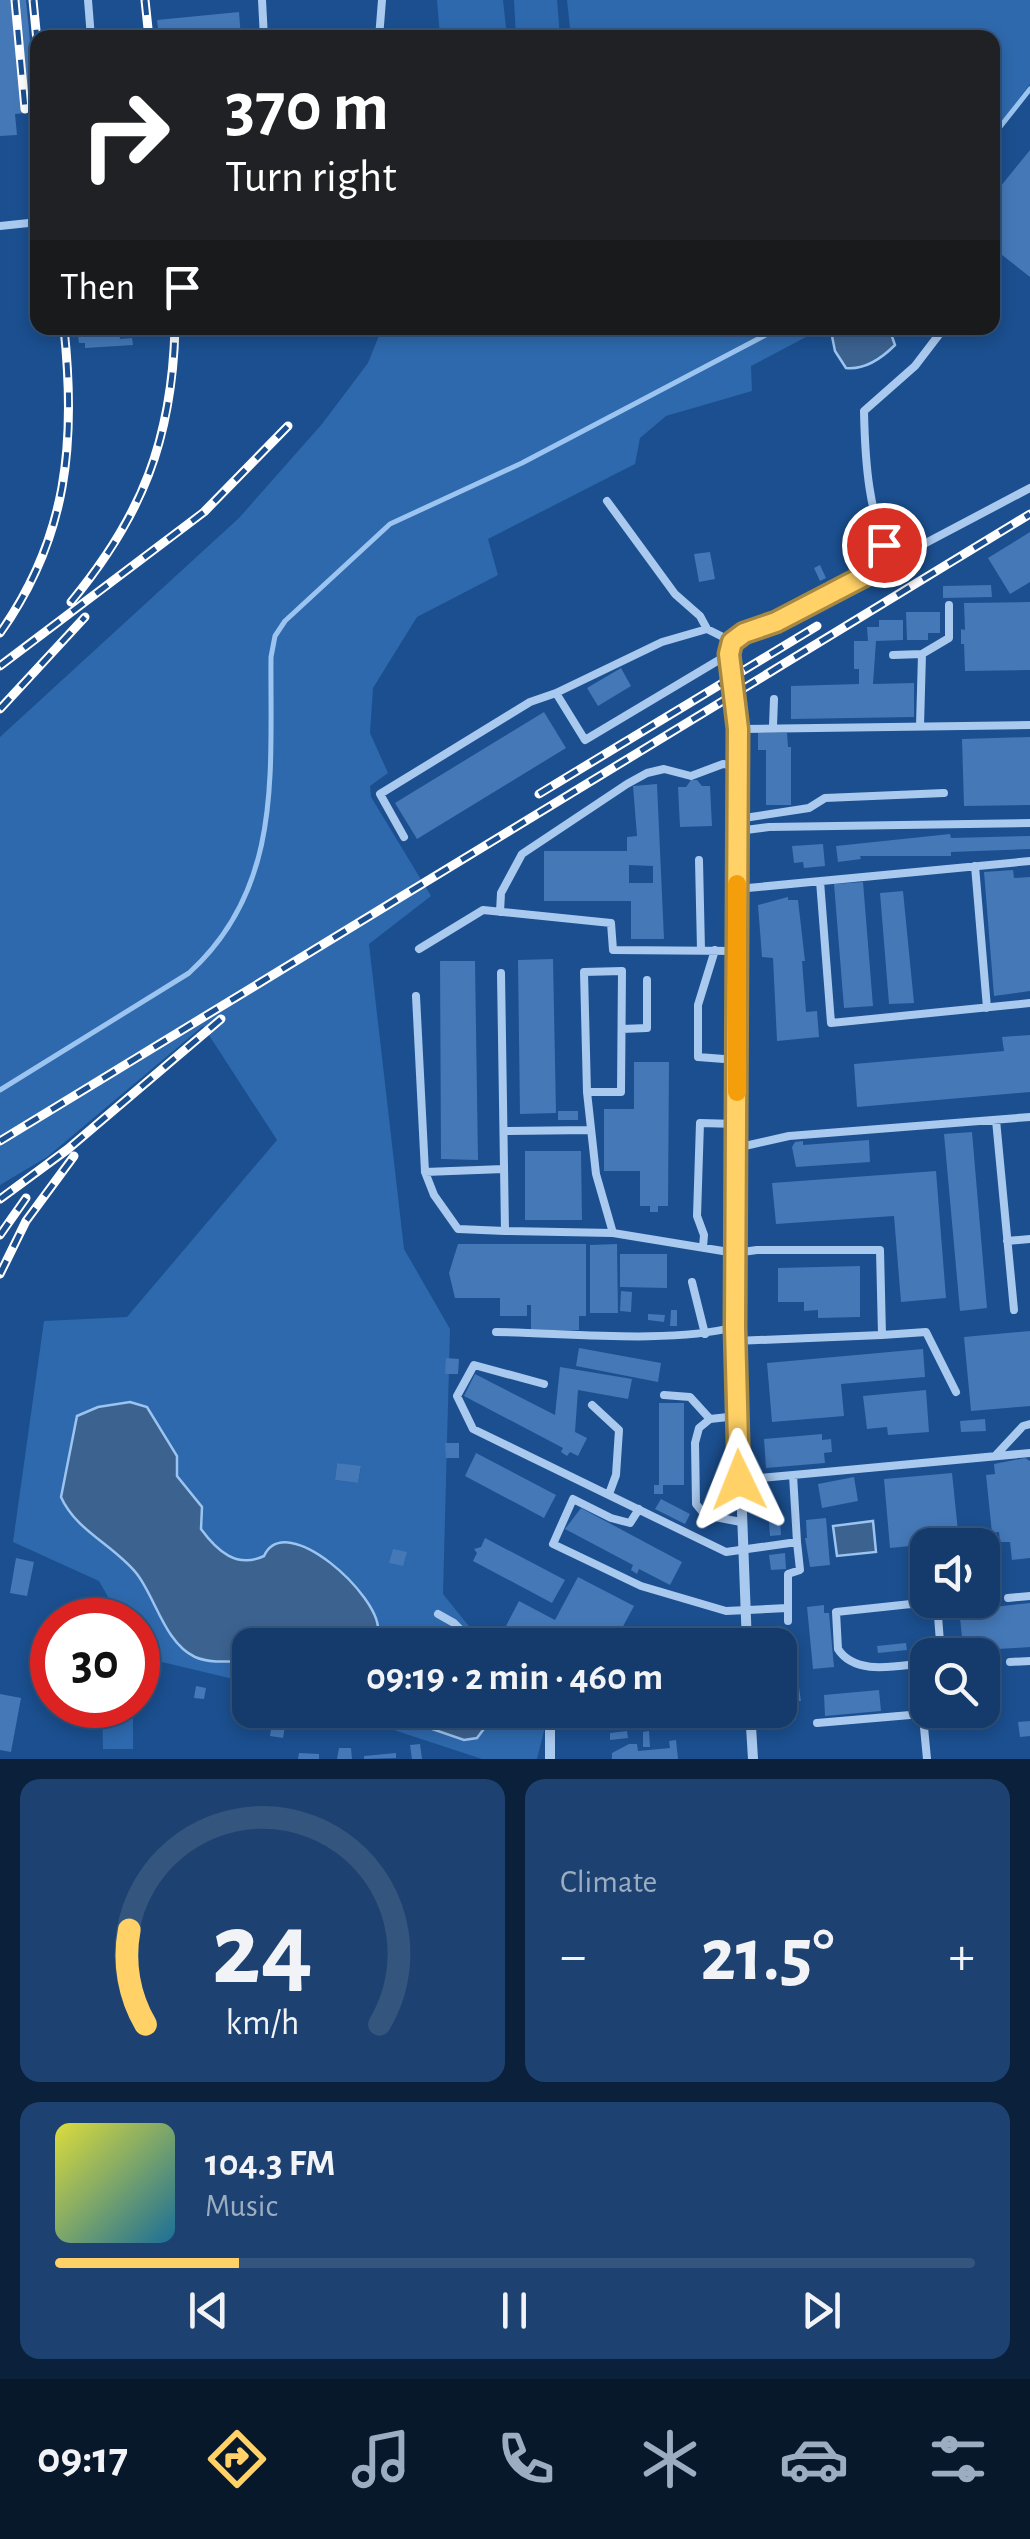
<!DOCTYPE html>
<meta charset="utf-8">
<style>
body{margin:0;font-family:"Alegreya Sans",sans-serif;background:#1d4271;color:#f1f3f6;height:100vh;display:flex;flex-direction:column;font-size:38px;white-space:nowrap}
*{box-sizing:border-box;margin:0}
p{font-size:32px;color:#9dadc1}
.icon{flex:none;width:55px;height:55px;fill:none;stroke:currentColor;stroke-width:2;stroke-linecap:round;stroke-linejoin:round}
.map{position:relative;height:1759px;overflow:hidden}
.panel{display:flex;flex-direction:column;gap:20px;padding:20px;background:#0b203b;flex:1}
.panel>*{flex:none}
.hud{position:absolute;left:30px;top:30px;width:970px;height:305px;border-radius:20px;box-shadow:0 5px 15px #0003,0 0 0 2px #33557e;background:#202124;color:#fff;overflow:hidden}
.tools{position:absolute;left:910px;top:1528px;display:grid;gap:20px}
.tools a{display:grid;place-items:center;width:90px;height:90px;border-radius:20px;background:#143b6b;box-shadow:0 5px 15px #0003,0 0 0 2px #33557e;font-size:50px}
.speed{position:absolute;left:30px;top:1598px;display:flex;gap:20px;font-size:50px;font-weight:700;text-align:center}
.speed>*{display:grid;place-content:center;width:130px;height:130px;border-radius:50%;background:#143b6b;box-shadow:0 5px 15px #0003,0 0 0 2px #33557e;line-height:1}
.speed .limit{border:15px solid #d22;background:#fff;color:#111}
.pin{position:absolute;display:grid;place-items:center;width:85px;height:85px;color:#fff;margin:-42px;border:5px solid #fff;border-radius:50%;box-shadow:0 2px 10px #0007}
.me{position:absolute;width:110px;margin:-55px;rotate:358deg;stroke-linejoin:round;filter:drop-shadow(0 0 8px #0008)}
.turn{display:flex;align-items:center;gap:35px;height:210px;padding:0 30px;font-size:45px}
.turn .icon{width:130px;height:130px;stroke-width:2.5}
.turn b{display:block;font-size:70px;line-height:85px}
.then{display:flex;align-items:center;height:95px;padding:0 30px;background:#0003;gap:20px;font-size:38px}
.big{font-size:75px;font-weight:700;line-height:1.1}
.panel .card{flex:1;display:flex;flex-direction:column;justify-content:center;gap:15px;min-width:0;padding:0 35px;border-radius:20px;background:#1d4271}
.panel .dial{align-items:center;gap:0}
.dial svg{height:260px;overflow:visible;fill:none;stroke:#33557e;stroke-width:7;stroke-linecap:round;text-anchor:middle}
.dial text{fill:#f1f3f6;stroke:none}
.song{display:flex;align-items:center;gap:30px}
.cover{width:120px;height:120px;border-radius:15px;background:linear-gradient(135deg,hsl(60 70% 55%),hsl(200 70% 35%))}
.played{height:10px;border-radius:5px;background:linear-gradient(90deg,#ffd166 20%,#33557e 20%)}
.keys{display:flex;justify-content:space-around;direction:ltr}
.heat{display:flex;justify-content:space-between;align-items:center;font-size:55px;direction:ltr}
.panel .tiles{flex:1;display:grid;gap:20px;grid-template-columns:1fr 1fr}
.card:last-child{grid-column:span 2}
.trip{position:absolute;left:232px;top:1628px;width:565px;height:100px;border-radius:20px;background:#143b6b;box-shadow:0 5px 15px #0003,0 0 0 2px #33557e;font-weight:700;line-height:100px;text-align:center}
.menu{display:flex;height:160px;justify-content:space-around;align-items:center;background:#08182b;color:#9dadc1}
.menu .icon{width:70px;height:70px}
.menu .selected{color:#ffd166}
.menu b{font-size:45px;color:#f1f3f6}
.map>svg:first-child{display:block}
.green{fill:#2e69ad;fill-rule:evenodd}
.water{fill:#3c6290;stroke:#9cc4f0;stroke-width:2.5}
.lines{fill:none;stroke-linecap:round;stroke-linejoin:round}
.stream{stroke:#9cc4f0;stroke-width:5}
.building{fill:#4478b7;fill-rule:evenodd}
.service{stroke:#a9c9ee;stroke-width:8}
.minor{stroke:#a9c9ee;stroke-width:10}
.rail-casing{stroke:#fff;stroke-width:9}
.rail{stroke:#1b4f8f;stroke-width:5;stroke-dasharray:15;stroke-linecap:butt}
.route-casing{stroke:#a68842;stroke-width:25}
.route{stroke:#ffd166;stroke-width:18}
.slow{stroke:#f59e0b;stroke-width:18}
</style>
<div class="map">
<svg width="1030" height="1759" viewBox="0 0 1030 1759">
<rect width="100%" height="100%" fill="#1b4f8f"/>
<path class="green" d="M437,0H503L507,37H440Z
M514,0H557L560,37H516Z
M567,0H1030V84L993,133L992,38L571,37Z
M382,328H823L751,366L752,391L666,416L640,438L635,464L488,539L498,575L417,617L373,688L370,733L388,773L370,786L371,797L431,896L369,944L404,1249L450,1329L443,1594L484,1645L405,1640L402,1645H373L378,1630L265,1556C237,1569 218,1552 200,1530L202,1507L177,1475V1455L147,1407L77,1416L61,1497L68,1512L115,1551L138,1576L154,1605L219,1662L250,1661V1683L141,1657L138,1650V1620H121L99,1581L13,1542L44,1321L127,1317L277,1140L203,1026L47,1157L0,1185V737L239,518L322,424L368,363ZM337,1463L361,1467L358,1483L335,1480Z
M102,1705H133V1749H103Z
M333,1710H377L464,1740L477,1738L498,1710H536L546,1723L537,1759H482Z"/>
<path class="water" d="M835,328H889L895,345C882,358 865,370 846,368L835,351L831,331Z
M130,1402L147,1407L177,1456V1476L202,1507L201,1529C217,1551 237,1569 264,1556C286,1509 380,1596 378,1630C378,1635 375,1640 373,1645H250V1661C233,1661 211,1664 195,1657C165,1643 156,1599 137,1574C114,1545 76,1531 61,1497L77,1416L98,1407Z
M873,1521L876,1552L837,1556L833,1526Z
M377,1710H498L477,1738L464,1740Z"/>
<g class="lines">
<path class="stream" d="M992,137L1030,89
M0,1090L189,973C283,888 270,773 271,657L275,636L285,621L390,524L522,463L779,328"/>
</g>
<path class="building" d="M0,0H26L37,112L15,114L17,135L0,136Z
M239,12L241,38H159L157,20Z
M1030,150V277L992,247V197Z
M77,328H119L120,339L132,338L133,345L85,348V343H79Z
M1030,532V582L1010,594L988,558Z
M710,552L715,579L699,582L694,554Z
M820,565L826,578L820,581L814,568Z
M991,585L992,597L943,598V586Z
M1030,602V670L965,671L964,644H961V629L965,630L964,603Z
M906,612H940V633H928V640H907Z
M879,620H903V640L876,641L873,684L914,683V717L791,719V686L859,684V669H854V641H868L867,627H879Z
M621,668L631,686L598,706L587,688Z
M544,712L566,748L417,839L395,803Z
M758,733H787L788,747H791V805H766V750H758Z
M1030,737V805L964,806L962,739Z
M691,780H697L702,786H710L712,826L680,827L678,787H686Z
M657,784L664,939H631V901H544V851H627V837L637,836L633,786ZM629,865L653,866V883H629Z
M950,834L951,838L1030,836V849L951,852V856H860L861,859L838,862L836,846Z
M823,844L825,866L804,868L803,862L794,863L792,846Z
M1013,870L1014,878L1030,877V991L994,996L984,872Z
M863,882L873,1006L844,1008L834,884Z
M903,891L914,1003L889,1004L880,893Z
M788,897V900H798L805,961H802L806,1012L817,1011L819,1037L777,1041L773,958L762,957L758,905Z
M553,959L556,1113L520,1114L518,960Z
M440,961H475L478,1160L441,1159Z
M1030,1035V1092L857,1107L854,1064L1004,1051L1002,1037Z
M634,1062H669L668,1206H658V1212H650V1206H640V1171H604V1109H634Z
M558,1111H578V1120H558Z
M972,1132L987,1308L960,1311L944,1134Z
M869,1140L870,1162L796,1167L792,1147L795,1142L803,1141V1145Z
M525,1151H581L582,1220H525Z
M936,1171L946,1298L901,1302L894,1216L776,1224L772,1183Z
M458,1244H586V1316H579V1330H531V1305H527V1316H500V1298H455L449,1273Z
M617,1244L618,1313H590V1245Z
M620,1254H667V1288L620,1287Z
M860,1266V1317L818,1318V1310L804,1311V1302H778V1268Z
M621,1291L632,1292L631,1312L620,1311Z
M671,1310H677V1326H670Z
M648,1314L665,1315L664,1322L648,1320Z
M1030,1331V1406L971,1411L964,1337Z
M579,1348L661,1363L658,1382L576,1366Z
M923,1349L925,1377L841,1384L844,1416L772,1422L767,1363Z
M446,1358L459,1359L458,1374H445Z
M560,1367L632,1379L628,1399L578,1390L575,1432L587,1438L578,1456L570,1452L567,1456L561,1452L563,1448L464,1396L475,1374L555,1415Z
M926,1390L929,1432L888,1435L887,1427L867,1429L863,1396Z
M659,1403H684V1485H663V1494H654V1485H659Z
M985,1419L986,1431L961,1432L960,1421Z
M822,1434V1440L831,1439L832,1452L824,1453L825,1463L766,1468L764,1439Z
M445,1443H459V1458H446Z
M476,1453L556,1495L544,1518L465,1476Z
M1025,1458L1030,1461V1558L1012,1560L1010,1542H1000L999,1532L992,1533L986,1475L995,1474L994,1464Z
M337,1463L361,1466L358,1483L335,1480Z
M952,1473L959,1541L890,1548L884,1479Z
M854,1477L858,1501L822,1508L818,1484Z
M661,1499L690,1514L685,1524L655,1509Z
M581,1508L682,1562L670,1585L639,1569L637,1574L631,1570L633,1565L565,1529Z
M779,1509L781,1535L770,1536L768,1510Z
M826,1518L830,1565L810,1567L805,1538H807L806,1520Z
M485,1538L565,1580L552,1603L473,1561L477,1553L474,1549L481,1547Z
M393,1549L407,1552L403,1566L389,1563Z
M785,1553L786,1569L771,1570L769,1555Z
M16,1558L34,1562L27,1596L10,1593Z
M578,1577L634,1606L613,1645H496L519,1601L555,1620Z
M992,1585L994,1607L1030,1603V1647L998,1649L1000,1670L982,1671V1655H964L958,1600H982V1586Z
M824,1605V1613H829L834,1667L813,1669L807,1607Z
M778,1626L786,1628L790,1650H780V1645H770L768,1627Z
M906,1643L907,1650L878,1653L877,1646Z
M196,1686L206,1688L204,1699L194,1698Z
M799,1687L801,1701H795L796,1720L769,1723L768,1710H780V1693L794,1692L793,1688Z
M238,1689L246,1690L243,1710L235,1708Z
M879,1690L881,1711L825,1716L824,1695Z
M0,1694L21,1698L11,1752L0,1750Z
M256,1710H264L262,1723L254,1721Z
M274,1710H288L283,1738L270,1736Z
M714,1710H729L730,1725L715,1726Z
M1030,1721V1736L1020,1737L1018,1722Z
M627,1731L628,1738L610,1740V1733Z
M649,1731L650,1747H643V1732Z
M676,1740L678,1759H612V1753L629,1744H637L638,1751L670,1748L669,1741Z
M420,1744L422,1759H412L410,1745Z
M339,1748H351L352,1759H337Z
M299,1753L319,1754V1759H298Z
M396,1753V1758L364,1759V1756Z"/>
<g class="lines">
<path class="service" d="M88,0L91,38
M262,0L264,38
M321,38H359
M379,38L382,0
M0,226L38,222
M607,501L675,594L700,616L707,629
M893,561C868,518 865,459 864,411L915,366L944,328
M893,655L922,654
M556,693L585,740L729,654C735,632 755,629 776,622L1030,488
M773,726L774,699
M920,726L922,654L949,638V605
M738,729L1030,725
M738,819L809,808L825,798L944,793
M738,831L769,827L1030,823
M404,837L380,794L530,702L556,693L662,642L707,629L733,642
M699,860L701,950
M975,866L987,1008
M820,881L831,1023L1030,1003
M737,889L1030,861
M500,912L501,893L522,854L627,784L647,773L664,769L691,776L723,764L738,766
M419,949L483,910L611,923L613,950L737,951
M715,950L698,1005V1057L737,1060
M501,973L505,1231L613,1233
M416,996L425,1172L504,1169
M622,1029L647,1028V980
M587,1092H621L622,971L584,972L587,1092L596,1174L613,1233L735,1253L757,1250H880L882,1335L735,1341
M996,1120L1014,1310
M504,1131L591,1130
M736,1148L789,1136L1030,1117
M425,1172L434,1195L458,1229L505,1231
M1007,1241L1030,1239
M703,1247L704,1235L697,1216L700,1123L737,1124
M692,1282L705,1334
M496,1332C567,1333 669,1344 735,1327
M882,1335L926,1332L956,1392
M544,1384L474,1365L457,1396L473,1429L726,1552L797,1542L793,1475L1030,1453
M664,1395L690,1397L710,1419
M592,1405L619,1430L616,1475L609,1494
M737,1416L710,1419L699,1428L695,1443L696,1504L705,1515L741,1522
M996,1455L1023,1426L1030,1424
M739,1480L793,1475
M639,1509L630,1523L611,1518L573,1499L553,1544L641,1586L726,1611L787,1608
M1008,1598L1030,1596
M438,1614L454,1623L476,1645
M788,1621V1574L800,1570L797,1542
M1010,1662L1030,1661
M928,1663C899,1665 856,1677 838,1649L836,1612L911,1604L932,1610L938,1616L941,1655
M918,1664L927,1759
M539,1710L550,1727
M817,1723L922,1714"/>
<path class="minor" d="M729,654L738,729L735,1327L747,1645
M750,1710L753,1759
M550,1727V1759"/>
<defs>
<path id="rail" d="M15,0L25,109
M33,0L38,51
M145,0L149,38
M71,602C142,516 172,440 175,328
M0,633C68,537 76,442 64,328
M0,666L204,512L288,426
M0,709L85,617
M539,794L817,626
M0,1141L1030,514
M0,1199L68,1149L221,1019
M0,1235L26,1198
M0,1274L26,1221L74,1156"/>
</defs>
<use href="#rail" class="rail-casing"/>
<use href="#rail" class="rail"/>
</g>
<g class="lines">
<defs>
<path id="route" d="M739,1480L735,1328L738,729L729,654L732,642L744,633L776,622L893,561L884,545"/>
</defs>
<use href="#route" class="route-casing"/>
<use href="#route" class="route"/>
<path class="slow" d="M737,1092V884"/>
</g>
</svg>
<div class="tools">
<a><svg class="icon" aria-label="sound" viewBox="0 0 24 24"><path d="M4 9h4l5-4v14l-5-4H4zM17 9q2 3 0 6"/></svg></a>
<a><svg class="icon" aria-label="search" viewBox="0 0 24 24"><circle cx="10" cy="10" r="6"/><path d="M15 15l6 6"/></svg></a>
</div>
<div class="speed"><div class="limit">30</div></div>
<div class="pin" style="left:884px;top:545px;background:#d93025"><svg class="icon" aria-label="arrive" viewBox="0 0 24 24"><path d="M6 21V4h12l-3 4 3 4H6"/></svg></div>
<svg class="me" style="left:739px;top:1480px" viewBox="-20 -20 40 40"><path d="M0-17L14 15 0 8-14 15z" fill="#ffd166" stroke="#fff" stroke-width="4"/></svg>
<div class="trip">09:19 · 2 min · 460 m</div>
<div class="hud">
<div class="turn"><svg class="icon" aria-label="right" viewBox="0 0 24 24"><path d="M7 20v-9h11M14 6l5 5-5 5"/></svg><div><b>370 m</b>Turn right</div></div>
<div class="then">Then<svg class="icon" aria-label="arrive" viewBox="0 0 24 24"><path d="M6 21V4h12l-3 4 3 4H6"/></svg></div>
</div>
</div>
<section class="panel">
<div class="tiles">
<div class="card dial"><svg viewBox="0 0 100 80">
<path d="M14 69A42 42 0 1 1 86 69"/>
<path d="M14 69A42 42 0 0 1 9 40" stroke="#ffd166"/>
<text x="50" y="56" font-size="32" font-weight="700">24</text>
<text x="50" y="72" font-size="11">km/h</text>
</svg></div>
<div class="card"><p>Climate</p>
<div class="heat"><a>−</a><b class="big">21.5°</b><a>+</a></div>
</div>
<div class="card">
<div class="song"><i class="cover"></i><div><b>104.3 FM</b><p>Music</p></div></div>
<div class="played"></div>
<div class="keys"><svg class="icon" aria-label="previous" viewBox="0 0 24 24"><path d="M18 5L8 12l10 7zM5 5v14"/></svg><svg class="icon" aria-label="pause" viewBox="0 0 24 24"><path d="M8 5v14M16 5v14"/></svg><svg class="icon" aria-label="next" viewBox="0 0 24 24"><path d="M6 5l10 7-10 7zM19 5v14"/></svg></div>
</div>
</div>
</section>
<nav class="menu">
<b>09:17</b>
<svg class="icon selected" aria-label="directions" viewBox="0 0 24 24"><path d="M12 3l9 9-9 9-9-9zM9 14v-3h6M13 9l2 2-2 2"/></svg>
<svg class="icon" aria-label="music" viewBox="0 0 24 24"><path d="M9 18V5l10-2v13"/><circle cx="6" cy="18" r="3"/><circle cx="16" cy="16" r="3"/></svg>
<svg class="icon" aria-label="phone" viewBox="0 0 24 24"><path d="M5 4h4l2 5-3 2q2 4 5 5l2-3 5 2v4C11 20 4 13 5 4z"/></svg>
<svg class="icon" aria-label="climate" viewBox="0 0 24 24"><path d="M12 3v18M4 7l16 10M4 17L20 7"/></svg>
<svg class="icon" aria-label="car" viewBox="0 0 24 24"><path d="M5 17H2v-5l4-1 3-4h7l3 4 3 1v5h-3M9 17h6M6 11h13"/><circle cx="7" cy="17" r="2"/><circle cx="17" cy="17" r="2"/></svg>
<svg class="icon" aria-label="filters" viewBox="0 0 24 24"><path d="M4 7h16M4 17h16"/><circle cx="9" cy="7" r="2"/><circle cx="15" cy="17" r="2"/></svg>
</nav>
